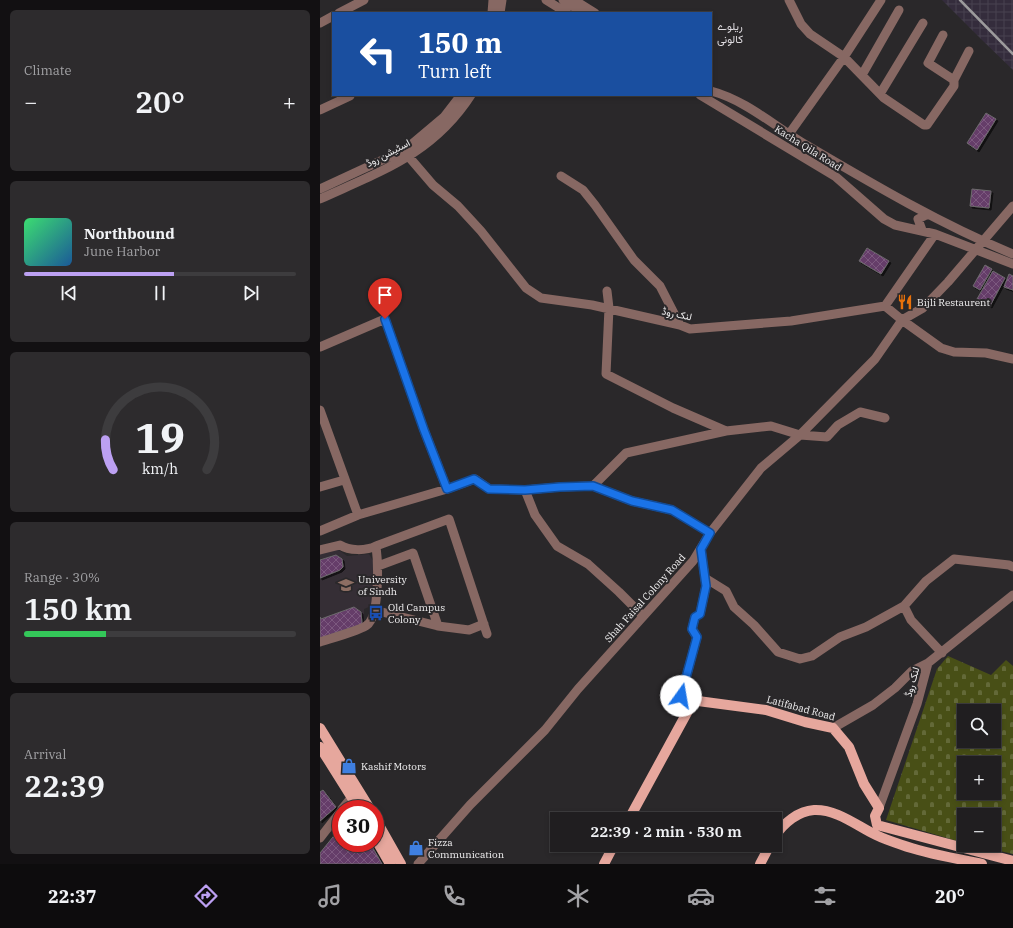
<!DOCTYPE html>
<meta charset="utf-8">
<style>
body{margin:0;font-family:"IBM Plex Serif",Vazirmatn,serif;background:#2d2b2d;color:#f1f3f6;height:100vh;display:flex;flex-direction:column;font-size:15px;white-space:nowrap}
*{box-sizing:border-box;margin:0}
p{font-size:13px;color:#a2a2a5}
.icon{flex:none;width:22px;height:22px;fill:none;stroke:currentColor;stroke-width:2;stroke-linecap:round;stroke-linejoin:round}
.map{position:relative;flex:1;overflow:hidden}
.panel{display:flex;flex-direction:column;gap:10px;padding:10px;background:#121012;width:320px}
.panel>*{flex:none}
.hud{position:absolute;left:12px;top:12px;width:380px;height:84px;border-radius:0px;box-shadow:0 2px 6px #0003,0 0 0 1px #3d3c3e;background:#1a4fa0;color:#fff;overflow:hidden}
.controls{position:absolute;left:637px;top:704px;display:grid;gap:8px}
.controls a{display:grid;place-items:center;width:44px;height:44px;border-radius:0px;background:#201e20;box-shadow:0 2px 6px #0003,0 0 0 1px #3d3c3e;font-size:20px}
.speed{position:absolute;left:12px;top:800px;display:flex;gap:8px;font-size:20px;font-weight:700;text-align:center}
.speed>*{display:grid;place-content:center;width:52px;height:52px;border-radius:50%;background:#201e20;box-shadow:0 2px 6px #0003,0 0 0 1px #3d3c3e;line-height:1}
.speed .limit{border:6px solid #d22;background:#fff;color:#111}
.pin{position:absolute;display:grid;place-items:center;width:34px;height:34px;color:#fff;margin:-41px -17px;border-radius:50% 50% 50% 0;rotate:-45deg;box-shadow:0 0 4px #0007}
.pin .icon{rotate:45deg}
.me{position:absolute;width:44px;margin:-22px;rotate:13deg;stroke-linejoin:round;filter:drop-shadow(0 0 3px #0008)}
.turn{display:flex;align-items:center;gap:14px;height:84px;padding:0 20px;font-size:18px}
.turn .icon{width:52px;height:52px;stroke-width:2.5}
.turn b{display:block;font-size:28px;line-height:34px}
.big{font-size:30px;font-weight:600;line-height:1.1}
.panel .widget{flex:1;display:flex;flex-direction:column;justify-content:center;gap:6px;min-width:0;padding:0 14px;border-radius:6px;background:#2d2b2d}
.panel .dial{align-items:center;gap:0}
.dial svg{height:104px;overflow:visible;fill:none;stroke:#3d3c3e;stroke-width:7;stroke-linecap:round;text-anchor:middle}
.dial text{fill:#f1f3f6;stroke:none}
.song{display:flex;align-items:center;gap:12px}
.cover{width:48px;height:48px;border-radius:6px;background:linear-gradient(135deg,hsl(140 70% 55%),hsl(210 70% 35%))}
.played{height:4px;border-radius:2px;background:linear-gradient(90deg,#bca0f2 55%,#3d3c3e 55%)}
.keys{display:flex;justify-content:space-around;direction:ltr}
.heat{display:flex;justify-content:space-between;align-items:center;font-size:22px;direction:ltr}
.charge{height:6px;border-radius:3px;background:linear-gradient(90deg,#34c759 30%,#3d3c3e 0)}
.trip{position:absolute;left:230px;top:812px;width:232px;height:40px;border-radius:0px;background:#201e20;box-shadow:0 2px 6px #0003,0 0 0 1px #3d3c3e;font-weight:600;line-height:40px;text-align:center}
.tabs{display:flex;height:64px;justify-content:space-around;align-items:center;background:#0d0c0d;color:#a2a2a5}
.tabs .icon{width:28px;height:28px}
.tabs .active{color:#bca0f2}
.tabs b{font-size:18px;color:#f1f3f6}
main{display:flex;flex:1;min-height:0}
.map>svg:first-child{display:block}
.built{fill:#352e35}
.industrial{fill:url(#industrial-grid)}
.cemetery{fill:url(#cemetery-stones);fill-rule:evenodd}
.building{fill:url(#building-cross-hatch);stroke:#6c6a6c;filter:url(#shadow)}
.lines{fill:none;stroke-linecap:round;stroke-linejoin:round}
.minor{stroke:#876863;stroke-width:9}
.major{stroke:#e6a79d;stroke-width:10}
.rail{stroke:#9c9b9c;stroke-width:2.5}
.route-casing{stroke:#114b97;stroke-width:10}
.route{stroke:#1a73e8;stroke-width:7}
.labels{text-anchor:middle;dominant-baseline:central;stroke-width:4;stroke-linejoin:round;paint-order:stroke}
.street-label{font-size:10px;fill:#f1f0f1;stroke:#2a282a}
.poi-label{font-size:10px;fill:#f1f0f1;stroke:#2a282a;text-anchor:start}
.neighbourhood-label{font-size:11px;fill:#dfdce0;stroke:#2a282a}
</style>
<main>
<section class="panel">
<div class="widget"><p>Climate</p>
<div class="heat"><a>−</a><b class="big">20°</b><a>+</a></div>
</div>
<div class="widget">
<div class="song"><i class="cover"></i><div><b>Northbound</b><p>June Harbor</p></div></div>
<div class="played"></div>
<div class="keys"><svg class="icon" aria-label="previous" viewBox="0 0 24 24"><path d="M18 5L8 12l10 7zM5 5v14"/></svg><svg class="icon" aria-label="pause" viewBox="0 0 24 24"><path d="M8 5v14M16 5v14"/></svg><svg class="icon" aria-label="next" viewBox="0 0 24 24"><path d="M6 5l10 7-10 7zM19 5v14"/></svg></div>
</div>
<div class="widget dial"><svg viewBox="0 0 100 80">
<path d="M14 69A42 42 0 1 1 86 69"/>
<path d="M14 69A42 42 0 0 1 8 46" stroke="#bca0f2"/>
<text x="50" y="56" font-size="32" font-weight="700">19</text>
<text x="50" y="72" font-size="11">km/h</text>
</svg></div>
<div class="widget"><p>Range · 30%</p><b class="big">150 km</b><div class="charge"></div></div>
<div class="widget"><p>Arrival</p><b class="big">22:39</b></div>
</section>
<div class="map">
<svg width="693" height="864" viewBox="0 0 693 864">
<defs>
<pattern id="industrial-grid" width="8" height="8" patternUnits="userSpaceOnUse"><rect width="8" height="8" fill="#342c3c"/><path d="M0 4h8M4 0v8" fill="none" stroke="#48414f"/></pattern>
<pattern id="cemetery-stones" width="16" height="16" patternUnits="userSpaceOnUse"><rect width="16" height="16" fill="#484f16"/><path d="M2 7V4a2 2 0 0 1 4 0v3zM10 15v-3a2 2 0 0 1 4 0v3z" fill="#636938"/></pattern>
<pattern id="building-cross-hatch" width="8" height="8" patternUnits="userSpaceOnUse"><rect width="8" height="8" fill="#653c69"/><path d="M0 0l8 8M0 8l8-8" fill="none" stroke="#7c587f"/></pattern>
<filter id="shadow"><feDropShadow dx="2" dy="2" stdDeviation="0" flood-color="#0009"/></filter>
</defs>
<rect width="100%" height="100%" fill="#2a282a"/>
<path class="built" d="M16,548L27,556L49,554L55,564L51,606L44,609V624L0,640V553Z"/>
<path class="industrial" d="M622,0H693V70L661,39Z"/>
<path class="cemetery" d="M628,656L671,675L686,660L693,666V854L654,845H674V815H644V843L566,820L617,669ZM644,711H674V741H644ZM644,763H674V793H644Z"/>
<path class="building" d="M666,113L676,119L657,150L647,143Z
M652,189L671,191L669,208L650,206Z
M547,248L569,261L561,274L539,261Z
M665,265L672,269L660,290L653,286Z
M673,271L685,278L670,306L657,299Z
M689,274L693,276V290L684,287Z
M16,555L22,559L23,567L20,570L0,578V560Z
M34,607L41,612L42,624L0,638V617L1,619Z
M3,790L16,807L0,821V792Z
M21,827V843H50L62,864H0V853Z"/>
<g class="lines">
<path class="minor" d="M226,0L247,13
M243,0L260,11
M254,0L275,13
M469,0L481,24L490,34L524,57L561,0
M19,13L44,0
M172,13L173,0
M180,13L182,0
M0,23L13,16
M623,35L608,63L634,80
M542,75L579,10
M391,91C425,100 453,125 483,143C551,183 620,224 693,254
M560,94L603,23
M380,95L516,177L564,219L575,225L615,234L693,264
M0,110L30,96
M469,134L524,57L564,98L604,125H607L634,86V80L649,51
M89,157L113,185L138,206L161,231L206,288L221,298L272,305L360,325L370,329L471,321L565,306L582,320L621,348L634,352L666,353L693,359
M241,176L263,190L275,205L314,260L340,286L360,325
M0,189L86,149L124,117L141,95
M0,199C61,171 113,154 151,95
M602,230L598,219L608,214
M287,291L289,308L286,374L353,408L406,431
M565,306L615,234
M0,347L65,319L104,430L127,489L155,479L169,489L205,490L215,515L237,546L268,564L299,592L323,616
M0,410L38,515
M273,486L306,453L406,431L451,426L480,435L507,437L518,425L540,412L565,418
M0,487L24,480
M205,490L240,487L273,486L312,501L352,510L390,533
M0,531L38,515L127,489
M56,546L129,519L167,634
M0,550L20,545C29,551 46,551 56,546C58,561 60,616 47,625C42,630 9,639 0,642
M58,566L93,553L118,626L149,630L164,624
M385,578L406,591L414,607L434,625L458,652L480,659L492,656L520,637L546,627L584,606L606,581L634,559L689,565L693,567
M584,606L591,620L622,653
M54,610L118,626
M373,702L361,696L377,637L372,629L375,617L380,614L386,586L381,549
M513,728L553,705L575,688L592,671L608,663
M559,808L597,704L608,663L693,595
M22,809L32,797
M0,838L21,811
M98,864L150,805L225,730L258,689L373,561L390,533L441,468L480,435L555,359L582,320L603,308L628,282L693,206"/>
<path class="major" d="M0,728L50,809
M0,747L39,809
M55,818L81,864
M309,819L369,709L373,702L378,701L446,710L485,722L513,728L529,747L544,784L559,808L555,816L557,825L693,861
M455,836C464,823 478,811 494,810C517,809 537,826 556,835C564,839 573,842 582,845C607,854 635,858 662,864
M55,838L70,864
M284,864L294,845
M440,864L450,845"/>
<path class="rail" d="M640,0L693,54"/>
</g>
<g class="lines">
<defs>
<path id="route" d="M65,319L104,430L127,489L154,479L169,489L205,490L240,487L273,486L312,501L352,510L390,533L381,549L386,586L380,614L375,617L372,629L377,637L361,696"/>
</defs>
<use href="#route" class="route-casing"/>
<use href="#route" class="route"/>
</g>
<defs>
<symbol id="restaurant-bare" viewBox="-9 -9 18 18"><path d="M-5-6h1v4h1v-4h1v4h1v-4h1v5L-1.5 .5V6h-2V.5L-5-1ZM5-6V6H3V1.5H1.5Q1.5-4 5-6Z" fill="#e8710a" stroke="#2a282a" stroke-width="2.5" paint-order="stroke"/></symbol>
<symbol id="university-bare" viewBox="-9 -9 18 18"><path d="M0-5L7-2L0 1L-7-2ZM-4 1L0 2.5L4 1V4Q0 6-4 4Z" fill="#8d6e63" stroke="#2a282a" stroke-width="2.5" paint-order="stroke"/></symbol>
<symbol id="bus-bare" viewBox="-9 -9 18 18"><path d="M-5-6H5V4H4V6H2V4H-2V6H-4V4H-5ZM-3.5-4V0h7V-4ZM-3.5 1.2v1.5H-2V1.2ZM2 1.2v1.5H3.5V1.2Z" fill="#1a4fb4" stroke="#2a282a" stroke-width="2.5" paint-order="stroke"/></symbol>
<symbol id="shop-bare" viewBox="-9 -9 18 18"><path d="M-5-2.5h2.3a2.7 3.5 0 0 1 5.4 0H5L5.5 6h-11ZM-1.5-2.5h3a1.5 2.3 0 0 0-3 0Z" fill="#3f7fe0" stroke="#2a282a" stroke-width="2.5" paint-order="stroke"/></symbol>
</defs>
<g fill-rule="evenodd">
<use href="#restaurant-bare" x="574" y="291" width="22" height="22"/>
<use href="#university-bare" x="15" y="574" width="22" height="22"/>
<use href="#bus-bare" x="45" y="602" width="22" height="22"/>
<use href="#shop-bare" x="18" y="755" width="22" height="22"/>
<use href="#shop-bare" x="85" y="837" width="22" height="22"/>
</g>
<g class="labels">
<g class="street-label">
<text transform="translate(488 148) rotate(32)">Kacha Qila Road</text>
<text transform="translate(68 153) rotate(-28)">اسٹیشن روڈ</text>
<text transform="translate(357 314) rotate(12)">لنک روڈ</text>
<text transform="translate(325 598) rotate(-48)">Shah Faisal Colony Road</text>
<text transform="translate(592 682) rotate(-74)">لنک روڈ</text>
<text transform="translate(481 708) rotate(15)">Latifabad Road</text>
</g>
<g class="poi-label">
<text x="597" y="302">Bijli Restaurent</text>
<text x="38" y="579">University<tspan x="38" dy="12">of Sindh</tspan></text>
<text x="68" y="607">Old Campus<tspan x="68" dy="12">Colony</tspan></text>
<text x="41" y="766">Kashif Motors</text>
<text x="108" y="842">Fizza<tspan x="108" dy="12">Communication</tspan></text>
</g>
<g class="neighbourhood-label">
<text x="410" y="26">ریلوے<tspan x="410" dy="13">کالونی</tspan></text>
</g>
</g>
</svg>
<div class="controls">
<a><svg class="icon" aria-label="search" viewBox="0 0 24 24"><circle cx="10" cy="10" r="6"/><path d="M15 15l6 6"/></svg></a>
<a>+</a>
<a>−</a>
</div>
<div class="speed"><div class="limit">30</div></div>
<div class="pin" style="left:65px;top:319px;background:#d93025"><svg class="icon" aria-label="arrive" viewBox="0 0 24 24"><path d="M6 21V4h12l-3 4 3 4H6"/></svg></div>
<svg class="me" style="left:361px;top:696px" viewBox="-20 -20 40 40"><circle r="19" fill="#fff"/><path d="M0-13L10 11 0 6-10 11z" fill="#1a73e8"/></svg>
<div class="trip">22:39 · 2 min · 530 m</div>
<div class="hud">
<div class="turn"><svg class="icon" aria-label="left" viewBox="0 0 24 24"><path d="M17 20v-9H6M10 6l-5 5 5 5"/></svg><div><b>150 m</b>Turn left</div></div>
</div>
</div>
</main>
<nav class="tabs">
<b>22:37</b>
<svg class="icon active" aria-label="directions" viewBox="0 0 24 24"><path d="M12 3l9 9-9 9-9-9zM9 14v-3h6M13 9l2 2-2 2"/></svg>
<svg class="icon" aria-label="music" viewBox="0 0 24 24"><path d="M9 18V5l10-2v13"/><circle cx="6" cy="18" r="3"/><circle cx="16" cy="16" r="3"/></svg>
<svg class="icon" aria-label="phone" viewBox="0 0 24 24"><path d="M5 4h4l2 5-3 2q2 4 5 5l2-3 5 2v4C11 20 4 13 5 4z"/></svg>
<svg class="icon" aria-label="climate" viewBox="0 0 24 24"><path d="M12 3v18M4 7l16 10M4 17L20 7"/></svg>
<svg class="icon" aria-label="car" viewBox="0 0 24 24"><path d="M5 17H2v-5l4-1 3-4h7l3 4 3 1v5h-3M9 17h6M6 11h13"/><circle cx="7" cy="17" r="2"/><circle cx="17" cy="17" r="2"/></svg>
<svg class="icon" aria-label="filters" viewBox="0 0 24 24"><path d="M4 7h16M4 17h16"/><circle cx="9" cy="7" r="2"/><circle cx="15" cy="17" r="2"/></svg>
<b>20°</b>
</nav>
